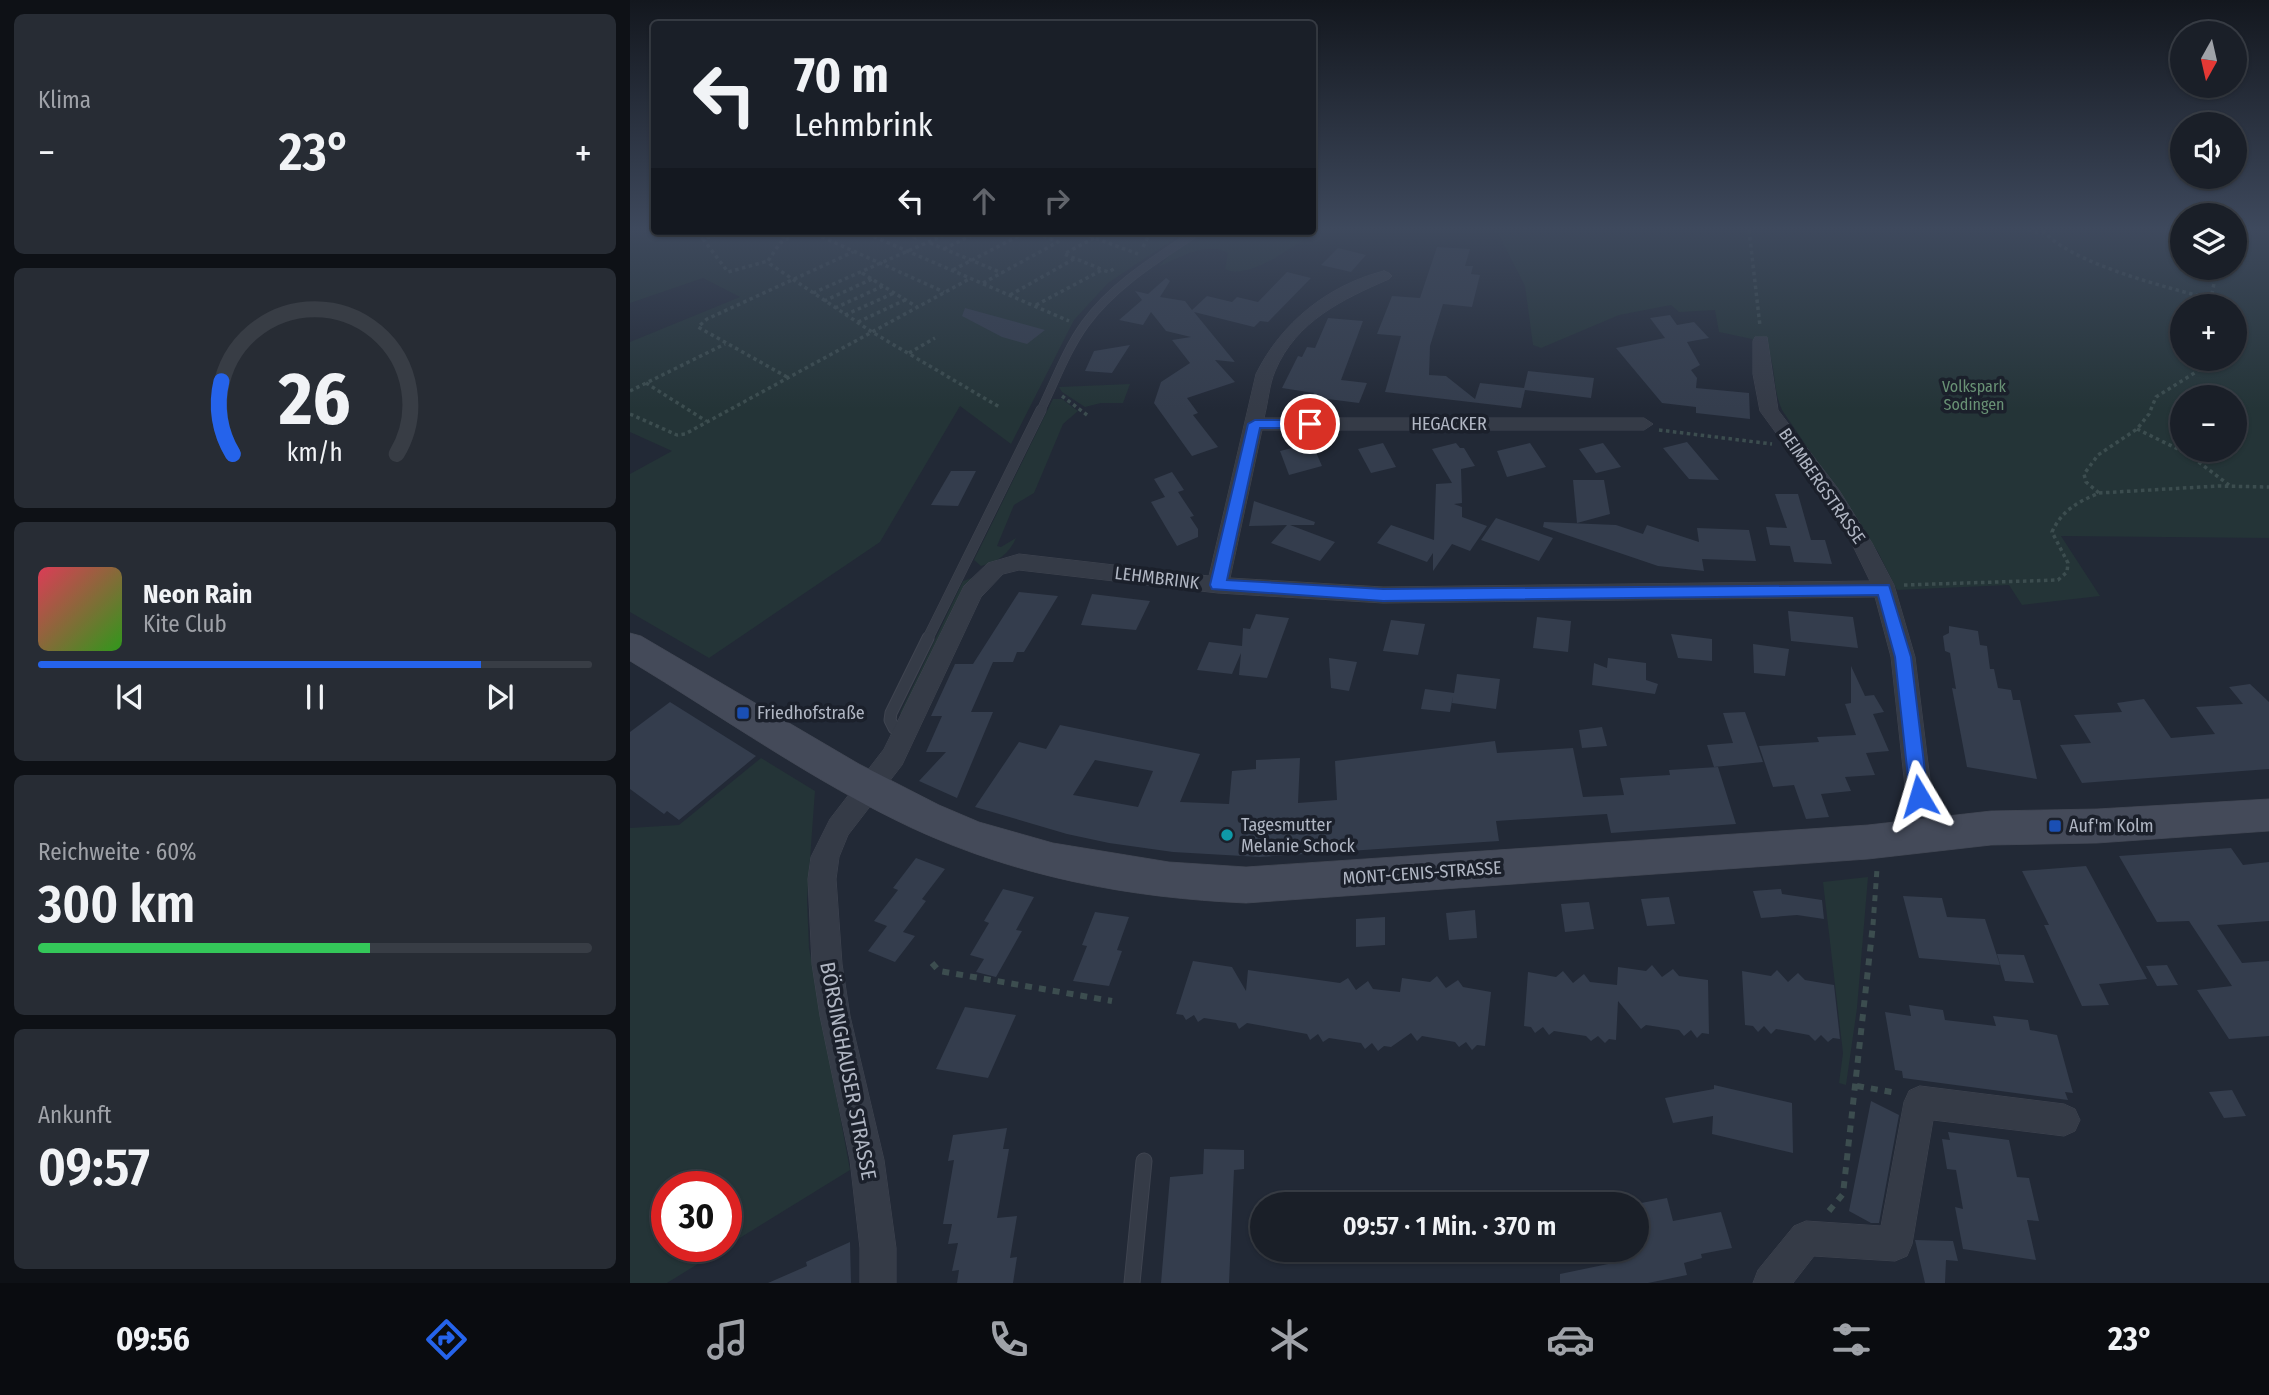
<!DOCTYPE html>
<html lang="de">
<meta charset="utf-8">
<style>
body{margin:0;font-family:"Fira Sans Condensed",sans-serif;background:#272c34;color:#f1f3f6;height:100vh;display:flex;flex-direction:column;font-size:26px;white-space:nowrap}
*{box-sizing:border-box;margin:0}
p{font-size:23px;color:#9fa2a8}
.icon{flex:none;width:38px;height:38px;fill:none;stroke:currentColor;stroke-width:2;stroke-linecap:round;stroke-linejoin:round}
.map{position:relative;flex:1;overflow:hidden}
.side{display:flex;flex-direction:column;gap:14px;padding:14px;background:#0e1116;width:630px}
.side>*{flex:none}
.hud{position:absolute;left:21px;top:21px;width:665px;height:214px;border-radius:7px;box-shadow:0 2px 5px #0004,0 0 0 2px #383d45;background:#1a1f28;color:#f1f3f6;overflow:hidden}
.needle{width:46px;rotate:188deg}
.buttons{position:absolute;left:1540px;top:21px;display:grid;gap:14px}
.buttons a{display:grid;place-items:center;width:77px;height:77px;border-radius:50%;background:#1a1f28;box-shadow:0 2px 5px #0004,0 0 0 2px #383d45;font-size:35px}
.speed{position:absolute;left:21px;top:1171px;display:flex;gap:14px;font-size:35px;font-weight:700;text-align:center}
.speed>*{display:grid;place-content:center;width:91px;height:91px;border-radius:50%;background:#1a1f28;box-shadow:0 2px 5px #0004,0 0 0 2px #383d45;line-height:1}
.speed .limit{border:10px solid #d22;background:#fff;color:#111}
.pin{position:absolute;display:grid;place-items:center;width:60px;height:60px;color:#fff;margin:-30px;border:4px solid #fff;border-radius:50%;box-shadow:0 2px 7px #0007}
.me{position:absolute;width:77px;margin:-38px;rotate:353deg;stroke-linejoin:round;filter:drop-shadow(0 0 5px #0008)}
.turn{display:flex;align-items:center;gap:24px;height:147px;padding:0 28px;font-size:32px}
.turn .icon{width:91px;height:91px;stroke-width:2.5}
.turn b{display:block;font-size:49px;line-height:60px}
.lanes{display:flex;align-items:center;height:66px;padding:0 28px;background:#0003;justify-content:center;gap:35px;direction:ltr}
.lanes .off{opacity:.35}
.big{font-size:52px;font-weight:600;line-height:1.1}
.side .tile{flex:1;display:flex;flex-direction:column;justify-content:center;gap:10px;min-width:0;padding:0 24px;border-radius:10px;background:#272c34}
.side .dial{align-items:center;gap:0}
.dial svg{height:182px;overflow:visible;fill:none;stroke:#383d45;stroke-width:7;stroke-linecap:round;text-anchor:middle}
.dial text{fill:#f1f3f6;stroke:none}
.song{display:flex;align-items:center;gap:21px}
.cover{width:84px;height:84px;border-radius:10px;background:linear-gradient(135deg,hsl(350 70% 55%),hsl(110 70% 35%))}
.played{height:7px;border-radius:4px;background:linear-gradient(90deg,#2563eb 80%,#383d45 80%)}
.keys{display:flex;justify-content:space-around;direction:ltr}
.heat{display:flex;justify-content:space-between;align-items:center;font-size:38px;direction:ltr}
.charge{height:10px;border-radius:5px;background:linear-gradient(90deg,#34c759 60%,#383d45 0)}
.trip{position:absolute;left:620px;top:1192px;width:399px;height:70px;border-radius:35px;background:#1a1f28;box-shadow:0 2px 5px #0004,0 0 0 2px #383d45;font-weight:600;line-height:70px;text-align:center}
.tab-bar{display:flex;height:112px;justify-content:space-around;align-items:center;background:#0a0c10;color:#9fa2a8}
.tab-bar .icon{width:49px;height:49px}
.tab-bar .current{color:#2563eb}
.tab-bar b{font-size:32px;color:#f1f3f6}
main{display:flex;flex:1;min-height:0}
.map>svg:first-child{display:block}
.green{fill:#243437;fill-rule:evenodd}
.building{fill:#343d4d;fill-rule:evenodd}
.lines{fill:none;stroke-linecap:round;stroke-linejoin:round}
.lane-far3-casing{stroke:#3f4450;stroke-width:9}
.lane-far2-casing{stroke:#3f4450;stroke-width:11}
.lane-far1-casing{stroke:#3f4450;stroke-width:13}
.lane-casing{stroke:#3f4450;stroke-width:17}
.street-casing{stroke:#3f4450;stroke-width:1}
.secondary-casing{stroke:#3f4450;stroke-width:1}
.path-far2{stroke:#3c4d4f;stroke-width:3.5;stroke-dasharray:3.5 3.5;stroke-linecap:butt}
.path-far1{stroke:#3c4d4f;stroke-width:5;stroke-dasharray:6 6;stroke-linecap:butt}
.path{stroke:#3c4d4f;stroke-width:6;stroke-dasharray:7 7;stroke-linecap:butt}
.lane-far3{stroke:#353b47;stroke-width:8}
.lane-far2{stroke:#353b47;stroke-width:10}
.lane-far1{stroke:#353b47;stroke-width:11}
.lane{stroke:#353b47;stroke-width:15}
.street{fill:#353b47;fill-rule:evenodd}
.secondary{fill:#444a59;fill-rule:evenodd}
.route{fill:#2563eb;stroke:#184099;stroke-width:2}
.transit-dot{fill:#1a4fb4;stroke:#1b202b;stroke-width:2.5}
.culture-dot{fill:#0f9aa8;stroke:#1b202b;stroke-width:2.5}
.labels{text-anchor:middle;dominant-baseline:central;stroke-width:7;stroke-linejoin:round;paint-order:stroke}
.far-park-label{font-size:16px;fill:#699275;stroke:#1b202b}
.street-label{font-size:18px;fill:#b0b6c3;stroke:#1b202b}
.poi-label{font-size:18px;fill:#b0b6c3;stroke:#1b202b;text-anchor:start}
.near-street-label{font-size:21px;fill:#b0b6c3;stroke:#1b202b}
</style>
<main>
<section class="side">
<div class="tile"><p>Klima</p>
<div class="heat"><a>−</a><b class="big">23°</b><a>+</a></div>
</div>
<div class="tile dial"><svg viewBox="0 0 100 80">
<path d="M14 69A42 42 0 1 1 86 69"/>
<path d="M14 69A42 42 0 0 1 9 37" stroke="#2563eb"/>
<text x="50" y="56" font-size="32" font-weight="700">26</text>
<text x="50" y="72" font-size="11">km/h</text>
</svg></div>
<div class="tile">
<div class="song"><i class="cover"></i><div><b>Neon Rain</b><p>Kite Club</p></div></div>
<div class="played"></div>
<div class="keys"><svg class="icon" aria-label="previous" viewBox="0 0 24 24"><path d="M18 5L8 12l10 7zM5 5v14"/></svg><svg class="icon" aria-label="pause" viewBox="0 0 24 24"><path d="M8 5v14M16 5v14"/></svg><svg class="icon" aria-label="next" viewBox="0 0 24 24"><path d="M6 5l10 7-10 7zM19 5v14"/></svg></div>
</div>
<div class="tile"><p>Reichweite · 60%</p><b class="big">300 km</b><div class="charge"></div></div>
<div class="tile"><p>Ankunft</p><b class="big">09:57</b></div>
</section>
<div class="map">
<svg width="1639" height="1283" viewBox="0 0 1639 1283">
<rect width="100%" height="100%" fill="#222936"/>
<path class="green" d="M0,230L24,231H556L478,283L444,320L381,444L330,406L250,542L79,658L0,612V474L42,451L0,432V342L110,297L73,278L0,303Z
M683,230H688C667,243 619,282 595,269L598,253C577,241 548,258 528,267L540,255L538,254L572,231Z
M861,230H1552V268H1605V230H1639V538L1431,536L1470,596L1392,605L1379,585L1267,590L1248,552L1152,410C1142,388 1147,369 1137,348L1125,347L1122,339L1089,332L1085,310L1049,312L1041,305L989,315L911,348L903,345L895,286L868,233ZM1552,306H1605V359H1552ZM1552,397H1605V450H1552Z
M500,384L493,403H471L455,407L432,392L429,387Z
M423,399H432L448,411L433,424L404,493L384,505L367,546L371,547L386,538C379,554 368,562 351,566L344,560Z
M342,578L271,714L270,713L333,581Z
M131,758L185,791L177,900L179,948L220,1170L37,1283H0V828L49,825ZM37,1186H96V1246H37Z
M1238,877L1227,1008L1216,1085L1209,1083L1213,1053L1193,882Z"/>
<path class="building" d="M807,247L840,249L835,266H843L841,274L850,275L842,307L813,304L800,346L799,375L816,376L845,399L850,383L894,388L898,371L964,378L961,398L895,390L891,408L755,392L771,336L747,334L762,296L790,298Z
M708,248L736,255L721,272L691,265Z
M657,272L681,278L638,322L630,321L624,327L564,312L605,362L585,360L605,382L557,398L568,413L563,415L588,447L562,456L524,403L531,382L560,363L542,340L561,337L536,331L521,312L513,325L489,320L512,300L505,291L518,294L536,278L540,281L530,297L555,301L562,310L577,296L602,302L607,297L628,302Z
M335,308L415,330L397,344L372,337L332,316Z
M1040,315L1047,325L1064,322L1079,338L1057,342L1070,365L1061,370L1067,378L1066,388L1119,393L1120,419L1066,413V407L1032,403L986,348L1035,338L1020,318Z
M698,318L733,321L711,380L737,383L729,403L682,397L684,393L652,388L668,356L672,357L677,347L685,348Z
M500,345L482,373L455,371L464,351Z
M1057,442L1089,480L1059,479L1033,448Z
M682,443L692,466L659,475L650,451Z
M753,443L766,467L741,473L728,449Z
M826,443L830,448H834L845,466L831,469L832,503L824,504L832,507V517L857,526L840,551L822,544L803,571V553L797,562L747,543L761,525L804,540L806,484L822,483L802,449Z
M900,443L916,467L877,477L867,451Z
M973,443L991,467L966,473L949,449Z
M321,471H346L328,506L301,505Z
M542,472L554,490L548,492L564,516L560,517L568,529V537L547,546L521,502L535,497L524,479Z
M943,480H974L980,514L947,523Z
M1145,494H1168L1181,540H1195L1202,564L1164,562L1160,546L1140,545L1136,527L1157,528Z
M624,501L685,522L684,525H660L705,542L690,561L641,543L657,525L619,526Z
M866,518L923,538L909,561L851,540Z
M914,522L986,525L1013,534L1017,525L1069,542L1067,528L1119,530L1126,561L1072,559L1074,571L1028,566L913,527Z
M389,592L428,596L394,652H387L383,662H363L341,712H363L327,798L289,781L316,752H296L312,716H301L325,664H343Z
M462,594L520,601L506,630L451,625Z
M1158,611L1223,617L1228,648L1161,641Z
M626,614L659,618L637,678L609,675L611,653L602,674L567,670L579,642L612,646L613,628L620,629Z
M907,617L941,621L938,652L903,648Z
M761,620L795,624L788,655L753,651Z
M1319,626L1348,631L1350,645L1357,646L1360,669H1364L1368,688L1381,690L1383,700H1390L1407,779L1337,767L1322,688L1326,689L1320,653L1315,651L1313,636L1319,633Z
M1041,634L1082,639V661L1048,658Z
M1123,644L1159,649L1155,676L1124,673Z
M699,658L727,662L719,691L701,688Z
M978,658L1016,663V680L1028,684L1025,694L962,685L964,663L977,668Z
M1221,666L1235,696L1244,695L1254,712L1243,714L1259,751L1236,753L1245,775L1215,777L1221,791L1191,794L1199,817L1176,819L1164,785L1143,787L1129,746L1189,742L1187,737L1226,735L1215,704L1221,703Z
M827,674L870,679L866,709L822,703L823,696L820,712L791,709L795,689L824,693Z
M1620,684L1639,702V769L1452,783L1430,745L1461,743L1444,715L1492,712L1487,703L1514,699L1541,738L1585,734L1566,707L1613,704L1599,687Z
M40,702L126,756L49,820L37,811L34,814L0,789V732Z
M1115,712L1133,762L1084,767L1077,745L1103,743L1093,713Z
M430,725L570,754L550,802L599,804L602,771L626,769V760L670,758L668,803L707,800L705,761L865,741L867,753L943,748L953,797L994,795L990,778L1040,775L1039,770L1088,767L1106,824L981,833L977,814L866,821L869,841L630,857L543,852L479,843L437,834L345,807L389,742L416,749ZM465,760L523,771L508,807L443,795Z
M972,727L977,746L952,748L949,730Z
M1601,848L1613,865L1639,862V921L1587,925L1612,963L1639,961V1036L1599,1039L1567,990L1602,986L1559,921L1527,922L1489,856Z
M286,858L315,869L292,899L296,901L273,932L285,936L265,962L238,951L257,926L244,921L268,890L263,888Z
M1456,866L1517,979L1469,984L1479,1005L1452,1006L1414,925H1419L1392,871Z
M373,889L404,897L386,930L392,931L366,977L346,972L354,959L340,955L359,923L354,921Z
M1151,889L1152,894L1192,900L1194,919L1167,915L1131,918L1123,891Z
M1273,896L1312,898L1317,917L1355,919L1370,965L1289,958Z
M1039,897L1045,924L1017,926L1011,899Z
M959,902L964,929L935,932L931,904Z
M845,910L847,938L819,940L816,913Z
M465,912L499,917L487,950L492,951L479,986L443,981L457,946L452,945Z
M755,917V945L726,947V919Z
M1367,954L1394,955L1404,983L1375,981Z
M563,961L602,967L616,991L618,970L710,983L718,978L726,990L738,981L743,989L770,992L772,978L800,982L807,976L816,988L828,980L833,987L861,992L855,1046L847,1045L842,1050L836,1042L829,1047L825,1042L792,1036L787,1041L781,1033L761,1047L754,1046L748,1051L742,1043L735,1049L731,1043L699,1038L693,1042L688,1034L680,1040L677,1034L617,1023L609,1029L606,1023L574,1018L568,1022L564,1015L556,1020L553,1015L546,1014Z
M1022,965L1032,977L1043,969L1049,976L1078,980L1079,1034L1072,1033L1067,1038L1061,1030L1054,1036L1049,1030L1016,1025L1011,1029L988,1001L986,1040L979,1039L975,1043L968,1036L961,1041L956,1036L924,1031L919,1035L913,1027L905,1033L901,1027L894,1026L898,972L926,977L933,971L943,983L954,974L960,982L987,985L988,967L1016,971Z
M1537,965L1548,985L1527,986L1516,966Z
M1147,970L1158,982L1168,973L1175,980L1204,985L1210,1039L1203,1038L1198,1042L1191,1035L1185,1041L1179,1035L1146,1029L1141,1034L1134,1026L1128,1032L1123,1026L1115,1025L1112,971L1141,976Z
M1279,1005L1313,1010L1315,1020L1366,1026L1363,1016L1398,1020L1400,1030L1427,1035L1443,1093L1435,1092L1438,1100L1273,1078L1272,1071L1265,1070L1255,1012L1281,1016Z
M335,1007L386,1015L358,1078L306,1069Z
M1084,1085L1162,1103L1163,1153L1082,1134L1083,1116L1043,1123L1035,1098L1084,1089Z
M1602,1090L1616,1116L1594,1118L1579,1092Z
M1241,1101L1269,1115L1249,1223H1241L1219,1211Z
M377,1128L373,1149H379L367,1218L387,1216L380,1258L387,1257L383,1283H327L329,1270L322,1271L328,1243L318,1244L322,1224H313L324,1160L318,1161L323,1135Z
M1318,1132L1379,1140L1387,1177L1399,1178L1409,1221L1397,1220L1406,1260L1333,1249L1325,1207L1333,1209L1326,1170L1317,1169L1312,1139L1320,1140Z
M574,1149L614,1150V1169L604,1170L599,1283H531L540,1177L573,1174Z
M1037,1198L1043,1221L1091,1212L1102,1248L1071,1254L1072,1258L1054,1263L1057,1275L1018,1283H930V1274L1002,1259L1000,1250H1006V1204Z
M1285,1240L1323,1241L1328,1261L1316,1260L1315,1283H1295Z
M220,1242L221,1283H138L177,1266L176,1262Z"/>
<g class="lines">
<defs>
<path id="lane-far3" d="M410,412C424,384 436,350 455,324C484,284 528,258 568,231"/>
<path id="lane-far2" d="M297,640L411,410"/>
<path id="lane-far1" d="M277,729L264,728L260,720L261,713L298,638"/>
<path id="lane" d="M502,1283L514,1161"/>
<path id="street" d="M754,271L759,273L762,276L759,279C713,299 666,321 645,371C639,385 638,403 634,418H1014L1023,424L1014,430H632L600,578L753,587L1240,581L1222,544L1195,500L1130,411L1123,374V341L1125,337H1137L1148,410L1209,490L1242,543L1264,585L1285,657L1302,796L1313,835L1309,844L1300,847L1291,844L1276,796L1261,657L1245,597L753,603L588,593L389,570L373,574L351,597L272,765L218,835L209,857L206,879L212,964L220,1016L254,1160L266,1248V1283H230V1248L220,1160L190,1016L182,964L178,879L181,857L200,819L254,749L334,586L358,563L389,554L579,576L626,374C651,323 698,285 754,271Z
M1290,1086L1434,1104L1445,1109L1450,1120L1445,1131L1434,1136L1303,1120L1282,1244L1277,1256L1265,1261L1184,1256L1163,1283H1123L1128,1270L1164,1226L1176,1221L1251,1226L1274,1102L1279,1091Z"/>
<path id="secondary" d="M0,633L11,636L229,764L309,805L349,822L423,843L539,862L616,867L1238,825L1361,811L1467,809L1639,799V831L1467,843L1361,845L1238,859L616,903C500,898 388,877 282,828C184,782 93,717 0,661Z"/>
</defs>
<use href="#lane-far3" class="lane-far3-casing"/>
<use href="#lane-far2" class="lane-far2-casing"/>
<use href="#lane-far1" class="lane-far1-casing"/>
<use href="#lane" class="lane-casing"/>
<use href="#street" class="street-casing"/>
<use href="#secondary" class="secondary-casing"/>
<path class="path-far2" d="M1119,230L1130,326
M1398,230L1413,234
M1413,230C1438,263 1539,288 1581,299
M100,231L73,239L98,272L138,261
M139,231L156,238
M171,231L150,243L138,261L140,264L242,332L371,408
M179,231L314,292
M231,231L439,321
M270,231L286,238L300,231
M446,231L508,254
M464,238L434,254L471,269
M300,243L372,273
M1605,244L1608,251L1605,255
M513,247L521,231
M314,249L350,231
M323,270L398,231
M232,273L287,307
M353,283L428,242L402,231
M183,293L323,231
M380,295L444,259
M194,301L242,279
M406,305L472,270L479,272L485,268
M1587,306L1581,299L1585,278L1594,268
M205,308L253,286
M215,315L264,293
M228,322L275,300
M279,353L305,338
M157,377L68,327L77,319L223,252
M16,383L76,421
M0,391L95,344
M432,396L457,415
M0,414L47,435L55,434L341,278
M1507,429L1558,454L1599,485
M1029,430L1142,444
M1469,493L1588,486L1639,487
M1274,585L1428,580L1437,572L1438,563L1422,532C1432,510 1448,502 1469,493L1456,482L1454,474L1468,455L1507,429L1519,414L1526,397L1566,372L1576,359"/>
<path class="path-far1" d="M1243,925L1247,869"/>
<path class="path" d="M302,963L309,971L482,1001
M1227,1086L1267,1093
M1199,1211L1213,1194L1243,924"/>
<use href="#lane-far3" class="lane-far3"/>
<use href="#lane-far2" class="lane-far2"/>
<use href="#lane-far1" class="lane-far1"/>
<use href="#lane" class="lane"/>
<use href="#street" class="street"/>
<use href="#secondary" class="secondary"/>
</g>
<linearGradient id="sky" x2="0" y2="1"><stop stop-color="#13171e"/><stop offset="0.56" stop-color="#3e495d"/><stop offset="1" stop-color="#3e495d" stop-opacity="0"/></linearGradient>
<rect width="1639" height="409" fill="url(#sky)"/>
<path class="route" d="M625,420H680L687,424L680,428H630L597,580L753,589L1259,585L1281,657L1298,796L1295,801L1289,804L1283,801L1280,796L1265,657L1248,595L753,601L582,589L580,585L618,424Z"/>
<g class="transit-dot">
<rect x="106" y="706" width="14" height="14" rx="3.5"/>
<rect x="1418" y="819" width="14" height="14" rx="3.5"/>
</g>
<circle class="culture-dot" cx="597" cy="835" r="7"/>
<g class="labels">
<g class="far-park-label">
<text x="1344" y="386">Volkspark<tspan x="1344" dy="18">Sodingen</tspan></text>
</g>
<g class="street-label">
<text x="819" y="424">HEGACKER</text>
<text transform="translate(1192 486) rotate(55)">BEIMBERGSTRASSE</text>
<text transform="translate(527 578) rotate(7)">LEHMBRINK</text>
<text transform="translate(792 873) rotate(-4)">MONT-CENIS-STRASSE</text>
</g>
<g class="poi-label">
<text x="127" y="713">Friedhofstraße</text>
<text x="611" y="825">Tagesmutter<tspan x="611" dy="21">Melanie Schock</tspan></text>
<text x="1439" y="826">Auf'm Kolm</text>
</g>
<g class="near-street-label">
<text transform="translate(218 1071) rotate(79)">BÖRSINGHAUSER STRASSE</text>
</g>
</g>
</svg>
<div class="buttons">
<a><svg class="needle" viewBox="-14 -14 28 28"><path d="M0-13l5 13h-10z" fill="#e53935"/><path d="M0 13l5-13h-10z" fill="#9fa2a8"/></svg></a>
<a><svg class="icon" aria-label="sound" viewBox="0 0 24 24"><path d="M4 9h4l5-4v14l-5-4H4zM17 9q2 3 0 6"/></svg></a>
<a><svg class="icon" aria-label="layers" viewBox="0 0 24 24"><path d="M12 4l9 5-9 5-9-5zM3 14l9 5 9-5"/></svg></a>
<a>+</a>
<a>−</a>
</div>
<div class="speed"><div class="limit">30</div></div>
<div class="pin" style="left:680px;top:424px;background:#d93025"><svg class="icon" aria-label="arrive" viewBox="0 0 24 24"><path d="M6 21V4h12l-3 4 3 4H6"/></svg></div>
<svg class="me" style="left:1289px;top:796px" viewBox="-20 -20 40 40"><path d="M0-17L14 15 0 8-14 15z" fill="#2563eb" stroke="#fff" stroke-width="4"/></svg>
<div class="trip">09:57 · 1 Min. · 370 m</div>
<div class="hud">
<div class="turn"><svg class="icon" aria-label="left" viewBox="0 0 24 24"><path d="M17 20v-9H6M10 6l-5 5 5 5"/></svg><div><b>70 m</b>Lehmbrink</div></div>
<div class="lanes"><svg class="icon" aria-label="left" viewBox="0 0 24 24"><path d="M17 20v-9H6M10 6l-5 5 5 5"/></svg><svg class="icon off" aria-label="ahead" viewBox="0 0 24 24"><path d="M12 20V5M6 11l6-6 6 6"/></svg><svg class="icon off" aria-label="right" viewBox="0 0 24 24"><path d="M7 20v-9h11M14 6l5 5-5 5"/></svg></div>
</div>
</div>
</main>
<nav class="tab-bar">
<b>09:56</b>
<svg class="icon current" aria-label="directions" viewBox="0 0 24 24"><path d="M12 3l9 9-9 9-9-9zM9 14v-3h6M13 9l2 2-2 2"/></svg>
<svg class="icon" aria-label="music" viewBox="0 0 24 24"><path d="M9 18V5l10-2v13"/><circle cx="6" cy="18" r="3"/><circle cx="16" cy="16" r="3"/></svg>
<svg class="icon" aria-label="phone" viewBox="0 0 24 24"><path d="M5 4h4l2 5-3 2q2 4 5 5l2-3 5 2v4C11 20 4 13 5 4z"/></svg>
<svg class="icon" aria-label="climate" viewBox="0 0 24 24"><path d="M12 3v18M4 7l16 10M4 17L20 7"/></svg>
<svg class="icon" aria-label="car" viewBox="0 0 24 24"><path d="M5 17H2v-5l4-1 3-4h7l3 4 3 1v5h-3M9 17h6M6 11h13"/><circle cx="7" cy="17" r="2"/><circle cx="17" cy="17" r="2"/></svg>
<svg class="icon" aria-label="filters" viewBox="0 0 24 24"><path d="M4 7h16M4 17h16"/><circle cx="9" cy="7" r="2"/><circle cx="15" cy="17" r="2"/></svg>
<b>23°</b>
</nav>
